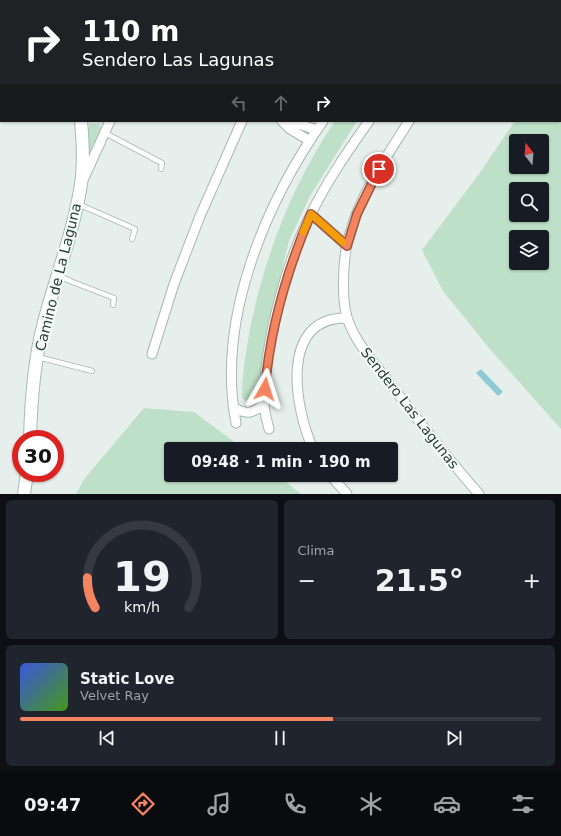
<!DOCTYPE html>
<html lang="es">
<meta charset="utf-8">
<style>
body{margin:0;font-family:"DejaVu Sans",sans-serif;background:#20242c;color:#f1f3f6;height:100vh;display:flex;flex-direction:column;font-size:15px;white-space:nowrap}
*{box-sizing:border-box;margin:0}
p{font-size:13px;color:#9ea1a6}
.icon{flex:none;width:22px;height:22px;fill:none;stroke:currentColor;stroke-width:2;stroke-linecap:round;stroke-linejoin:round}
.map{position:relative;height:494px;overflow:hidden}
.side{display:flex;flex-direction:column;gap:6px;padding:6px;background:#0d0f14;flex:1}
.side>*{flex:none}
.banner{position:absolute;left:0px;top:0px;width:561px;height:122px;box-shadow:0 1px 3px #0004;background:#202124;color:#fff;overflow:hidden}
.needle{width:26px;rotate:343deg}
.tools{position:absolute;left:509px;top:134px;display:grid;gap:8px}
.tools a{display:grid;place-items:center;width:40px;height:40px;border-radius:4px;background:#171b24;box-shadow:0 1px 3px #0004;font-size:20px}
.speed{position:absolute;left:12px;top:430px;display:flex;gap:8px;font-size:20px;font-weight:700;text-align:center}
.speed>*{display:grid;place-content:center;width:52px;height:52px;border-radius:50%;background:#171b24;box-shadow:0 1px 3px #0004;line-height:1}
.speed .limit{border:6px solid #d22;background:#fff;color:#111}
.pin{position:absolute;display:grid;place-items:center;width:34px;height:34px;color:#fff;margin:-17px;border:2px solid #fff;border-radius:50%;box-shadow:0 1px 4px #0007}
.me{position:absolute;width:44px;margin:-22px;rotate:6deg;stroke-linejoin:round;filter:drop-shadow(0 0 3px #0008)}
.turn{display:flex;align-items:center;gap:14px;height:84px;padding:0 16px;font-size:18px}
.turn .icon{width:52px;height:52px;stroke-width:2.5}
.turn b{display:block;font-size:28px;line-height:34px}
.lanes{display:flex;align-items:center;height:38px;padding:0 16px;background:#0003;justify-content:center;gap:20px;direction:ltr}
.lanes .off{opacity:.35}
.big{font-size:30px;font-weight:600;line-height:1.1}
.side .tile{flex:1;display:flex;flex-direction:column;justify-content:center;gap:6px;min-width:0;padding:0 14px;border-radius:6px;background:#20242c}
.side .dial{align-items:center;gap:0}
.dial svg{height:104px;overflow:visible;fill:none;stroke:#363941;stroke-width:7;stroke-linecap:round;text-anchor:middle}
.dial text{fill:#f1f3f6;stroke:none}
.song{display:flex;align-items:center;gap:12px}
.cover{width:48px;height:48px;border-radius:6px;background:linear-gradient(135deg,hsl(230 70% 55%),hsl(100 70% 35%))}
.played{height:4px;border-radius:2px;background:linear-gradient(90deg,#f4845f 60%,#363941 60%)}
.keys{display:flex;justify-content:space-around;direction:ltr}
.heat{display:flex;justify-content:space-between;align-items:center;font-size:22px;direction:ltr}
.side .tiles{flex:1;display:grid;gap:6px;grid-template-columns:1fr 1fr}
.tile:last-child{grid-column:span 2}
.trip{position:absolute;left:164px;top:442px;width:234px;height:40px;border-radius:4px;background:#171b24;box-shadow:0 1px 3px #0004;font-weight:600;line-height:40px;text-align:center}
.tab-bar{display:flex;height:64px;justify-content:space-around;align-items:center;background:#090b0e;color:#9ea1a6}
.tab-bar .icon{width:28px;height:28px}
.tab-bar .selected{color:#f4845f}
.tab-bar b{font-size:18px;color:#f1f3f6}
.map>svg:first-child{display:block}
.green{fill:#bfe0c8;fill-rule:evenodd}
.water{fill:#8ec9d4}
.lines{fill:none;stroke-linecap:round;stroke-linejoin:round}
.lane-casing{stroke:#a8b8b2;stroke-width:6}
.street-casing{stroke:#a8b8b2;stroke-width:11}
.secondary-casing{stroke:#a4bbb3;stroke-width:14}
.lane{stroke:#fff;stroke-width:4.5}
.street{stroke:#fff;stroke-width:9}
.secondary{stroke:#fff;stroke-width:12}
.route-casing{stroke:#9f563e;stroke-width:10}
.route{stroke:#f4845f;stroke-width:7}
.slow{stroke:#f59e0b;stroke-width:7}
.labels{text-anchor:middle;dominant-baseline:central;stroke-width:4;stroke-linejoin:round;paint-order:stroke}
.street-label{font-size:14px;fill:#24423a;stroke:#f7fbf9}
</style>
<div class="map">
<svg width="561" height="494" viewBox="0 0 561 494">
<rect width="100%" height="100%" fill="#e6efeb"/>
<path class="green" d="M561,50V429L489,348L443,291L422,250L479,174L515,121H560ZM516,141H542V167H516ZM516,189H542V215H516ZM516,237H542V263H516Z
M335,121H357L310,196L289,241L265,339L261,372L260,399C253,403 248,403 242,398C242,371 247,345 252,319C268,247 294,182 335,121Z
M90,124H99L101,128L89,154L87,130Z
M144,408L194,412L244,449H171V475H277L301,494H76L85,478Z"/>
<path class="water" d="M481,369L503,392L498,396L476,373Z"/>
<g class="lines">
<defs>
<path id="lane" d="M105,133L162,163L161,169
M78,204L135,229L132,239
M58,275L70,281L114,298L113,305
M38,357L92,371"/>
<path id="street" d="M152,0L154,1
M169,1V0
M310,1V0
M415,1V0
M458,1V0
M499,1L500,0
M282,121L290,129L310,141
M289,121L317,130
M409,121C387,156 361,193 350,233C343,253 341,297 347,317C354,341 373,361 388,381C417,419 447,458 479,494
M84,178L110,121
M311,214L347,246
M152,354L174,284L200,216L242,121
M233,407C246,415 252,414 264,404
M236,423C216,320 265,204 323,121
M269,429C267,421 264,411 264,403C264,345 285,265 311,214C327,181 348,151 369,121
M313,449C295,409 278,317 347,318
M330,475L347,494"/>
<path id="secondary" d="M0,2L1,3
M30,439C31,400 34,360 44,322C56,276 74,231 81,184C84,164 83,142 81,121
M24,494L27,473"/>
</defs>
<use href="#lane" class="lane-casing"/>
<use href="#street" class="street-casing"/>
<use href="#secondary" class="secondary-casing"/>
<use href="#lane" class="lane"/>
<use href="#street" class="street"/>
<use href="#secondary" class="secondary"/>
</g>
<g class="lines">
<defs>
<path id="route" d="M265,389C270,328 287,270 311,214L347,246L357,214L379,169"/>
</defs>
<use href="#route" class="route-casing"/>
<use href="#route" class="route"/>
<path class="slow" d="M303,232L311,214L343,242"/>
</g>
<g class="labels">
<g class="street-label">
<text transform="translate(58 277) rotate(-76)">Camino de La Laguna</text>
<text transform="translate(410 408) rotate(52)">Sendero Las Lagunas</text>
</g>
</g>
</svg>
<div class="tools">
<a><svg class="needle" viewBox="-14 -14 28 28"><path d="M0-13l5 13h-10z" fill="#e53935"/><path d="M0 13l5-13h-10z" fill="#9ea1a6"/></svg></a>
<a><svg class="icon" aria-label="search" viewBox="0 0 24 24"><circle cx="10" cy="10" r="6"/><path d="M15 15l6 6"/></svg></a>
<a><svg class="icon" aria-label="layers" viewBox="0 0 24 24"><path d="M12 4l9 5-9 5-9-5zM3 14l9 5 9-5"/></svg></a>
</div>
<div class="speed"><div class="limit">30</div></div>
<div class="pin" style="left:379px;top:169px;background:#d93025"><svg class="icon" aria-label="arrive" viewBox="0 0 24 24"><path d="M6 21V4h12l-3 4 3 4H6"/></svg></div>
<svg class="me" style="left:265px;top:389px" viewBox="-20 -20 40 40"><path d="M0-17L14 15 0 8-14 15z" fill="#f4845f" stroke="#fff" stroke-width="4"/></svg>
<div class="trip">09:48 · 1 min · 190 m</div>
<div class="banner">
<div class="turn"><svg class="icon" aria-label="right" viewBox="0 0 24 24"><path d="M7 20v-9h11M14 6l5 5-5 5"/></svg><div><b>110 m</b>Sendero Las Lagunas</div></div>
<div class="lanes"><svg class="icon off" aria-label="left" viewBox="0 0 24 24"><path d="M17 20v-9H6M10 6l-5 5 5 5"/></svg><svg class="icon off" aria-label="ahead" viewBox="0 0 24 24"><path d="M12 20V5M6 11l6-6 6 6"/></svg><svg class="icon" aria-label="right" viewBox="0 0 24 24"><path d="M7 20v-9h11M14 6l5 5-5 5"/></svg></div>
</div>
</div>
<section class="side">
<div class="tiles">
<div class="tile dial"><svg viewBox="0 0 100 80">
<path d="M14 69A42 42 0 1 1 86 69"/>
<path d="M14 69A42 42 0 0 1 8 46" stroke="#f4845f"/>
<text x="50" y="56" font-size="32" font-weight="700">19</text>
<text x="50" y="72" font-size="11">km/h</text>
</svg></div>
<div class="tile"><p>Clima</p>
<div class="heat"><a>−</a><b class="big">21.5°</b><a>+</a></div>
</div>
<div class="tile">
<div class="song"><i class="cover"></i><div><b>Static Love</b><p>Velvet Ray</p></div></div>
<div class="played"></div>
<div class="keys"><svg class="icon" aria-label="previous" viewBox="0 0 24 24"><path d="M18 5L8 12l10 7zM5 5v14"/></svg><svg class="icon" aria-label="pause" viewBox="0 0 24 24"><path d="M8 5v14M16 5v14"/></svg><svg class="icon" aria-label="next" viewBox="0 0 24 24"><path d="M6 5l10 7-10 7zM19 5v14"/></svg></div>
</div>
</div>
</section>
<nav class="tab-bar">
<b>09:47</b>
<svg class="icon selected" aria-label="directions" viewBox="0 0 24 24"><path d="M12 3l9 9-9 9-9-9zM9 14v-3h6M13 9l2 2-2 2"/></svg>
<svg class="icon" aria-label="music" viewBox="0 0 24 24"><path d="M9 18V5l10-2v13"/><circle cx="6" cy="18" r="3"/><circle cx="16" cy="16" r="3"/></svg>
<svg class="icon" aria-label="phone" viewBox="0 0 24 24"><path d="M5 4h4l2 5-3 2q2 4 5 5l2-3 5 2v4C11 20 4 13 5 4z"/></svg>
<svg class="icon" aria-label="climate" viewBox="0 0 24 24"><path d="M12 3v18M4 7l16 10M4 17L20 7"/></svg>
<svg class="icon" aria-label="car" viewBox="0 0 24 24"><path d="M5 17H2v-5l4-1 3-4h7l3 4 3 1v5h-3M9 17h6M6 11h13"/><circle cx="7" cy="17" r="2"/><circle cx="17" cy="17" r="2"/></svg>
<svg class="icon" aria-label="filters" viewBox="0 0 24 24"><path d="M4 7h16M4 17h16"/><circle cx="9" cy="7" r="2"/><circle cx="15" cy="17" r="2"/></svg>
</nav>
